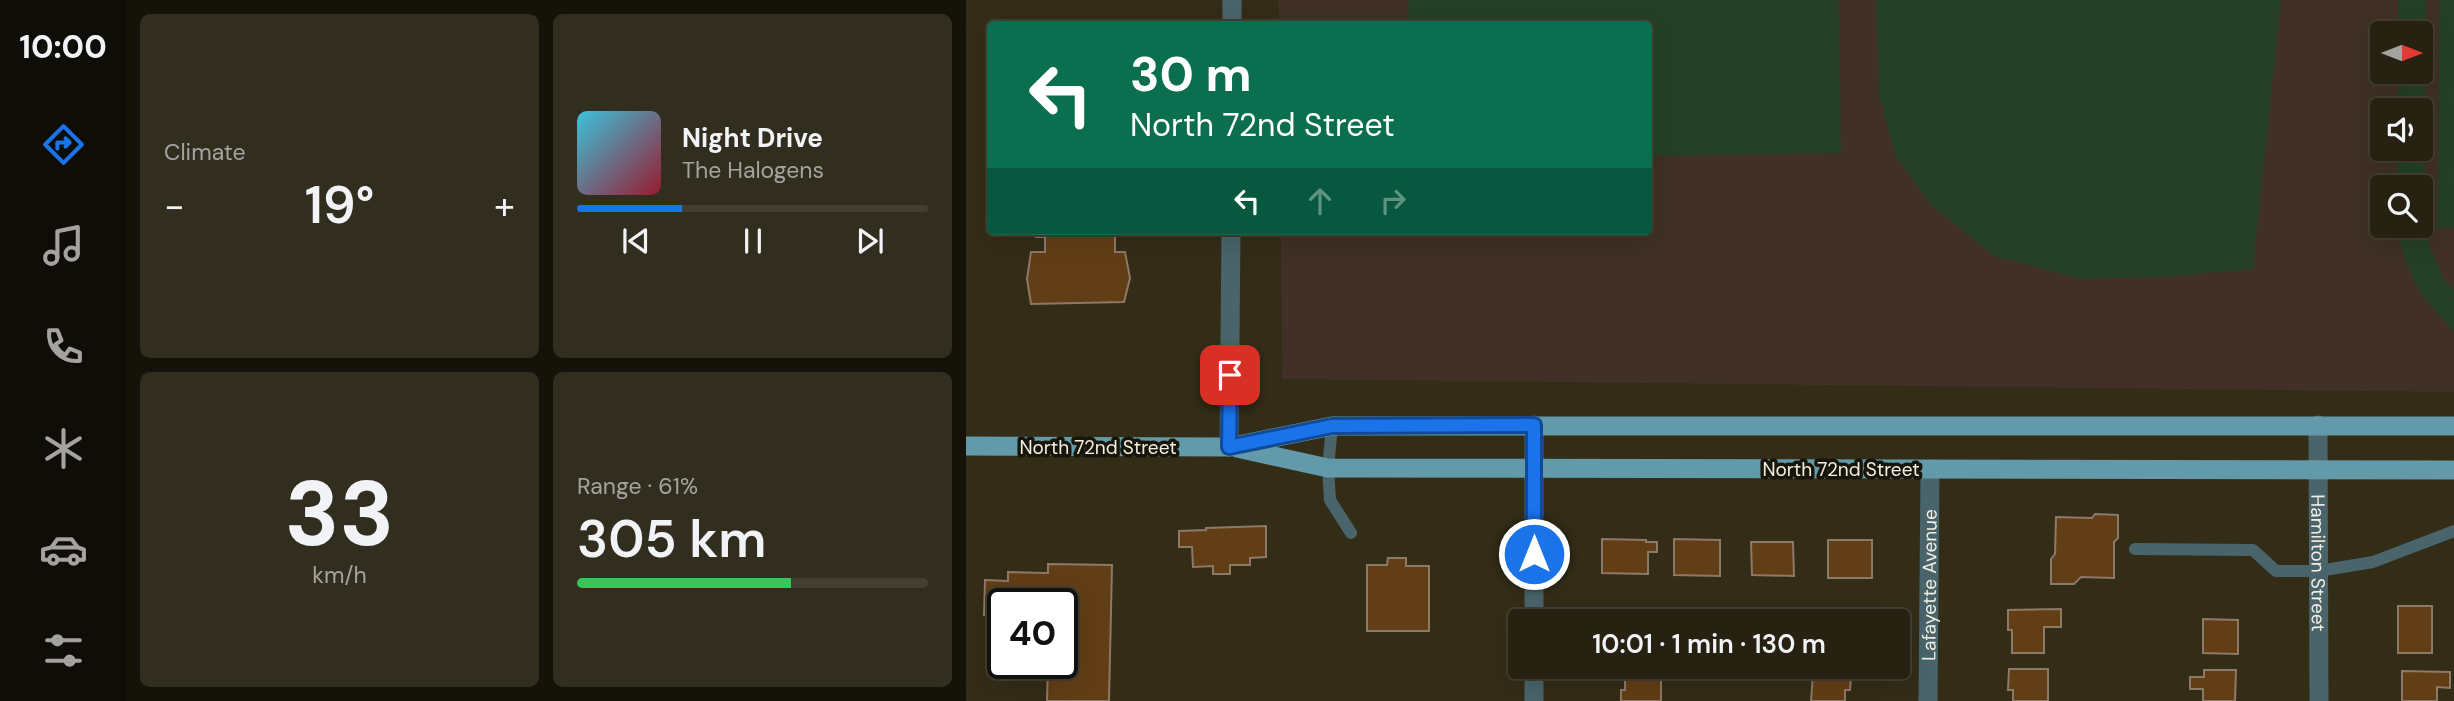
<!DOCTYPE html>
<meta charset="utf-8">
<style>
body{margin:0;font-family:"DM Sans",sans-serif;background:#322e1f;color:#f1f3f6;height:100vh;display:flex;flex-direction:column;font-size:26px;white-space:nowrap}
*{box-sizing:border-box;margin:0}
p{font-size:23px;color:#a4a39f}
.icon{flex:none;width:38px;height:38px;fill:none;stroke:currentColor;stroke-width:2;stroke-linecap:round;stroke-linejoin:round}
.map{position:relative;flex:1;overflow:hidden}
.panel{display:flex;flex-direction:column;gap:14px;padding:14px;background:#151209;width:840px}
.panel>*{flex:none}
.top-card{position:absolute;left:21px;top:21px;width:665px;height:214px;border-radius:7px;box-shadow:0 7px 28px #0002,0 0 0 2px #423e31;background:#0b6e4f;color:#fff;overflow:hidden}
.needle{width:46px;rotate:90deg}
.controls{position:absolute;left:1404px;top:21px;display:grid;gap:14px}
.controls a{display:grid;place-items:center;width:63px;height:63px;border-radius:7px;background:#262111;box-shadow:0 7px 28px #0002,0 0 0 2px #423e31;font-size:35px}
.speed{position:absolute;left:21px;top:588px;display:flex;gap:14px;font-size:35px;font-weight:700;text-align:center}
.speed>*{display:grid;place-content:center;width:91px;height:91px;border-radius:50%;background:#262111;box-shadow:0 7px 28px #0002,0 0 0 2px #423e31;line-height:1}
.speed .limit{border:4px solid #111;border-radius:10px;background:#fff;color:#111}
.pin{position:absolute;display:grid;place-items:center;width:60px;height:60px;color:#fff;margin:-30px;border-radius:14px;box-shadow:0 4px 10px #0006}
.me{position:absolute;width:77px;margin:-38px;rotate:0deg;stroke-linejoin:round;filter:drop-shadow(0 0 5px #0008)}
.turn{display:flex;align-items:center;gap:24px;height:147px;padding:0 28px;font-size:32px}
.turn .icon{width:91px;height:91px;stroke-width:2.5}
.turn b{display:block;font-size:49px;line-height:60px}
.lanes{display:flex;align-items:center;height:66px;padding:0 28px;background:#0003;justify-content:center;gap:35px;direction:ltr}
.lanes .off{opacity:.35}
.big{font-size:52px;font-weight:600;line-height:1.1}
.panel .widget{flex:1;display:flex;flex-direction:column;justify-content:center;gap:10px;min-width:0;padding:0 24px;border-radius:10px;background:#322e1f}
.panel .dial{align-items:center;gap:0}
.dial b{font-size:91px;line-height:1}
.song{display:flex;align-items:center;gap:21px}
.cover{width:84px;height:84px;border-radius:10px;background:linear-gradient(135deg,hsl(190 70% 55%),hsl(350 70% 35%))}
.played{height:7px;border-radius:4px;background:linear-gradient(90deg,#1a73e8 30%,#423e31 30%)}
.keys{display:flex;justify-content:space-around;direction:ltr}
.heat{display:flex;justify-content:space-between;align-items:center;font-size:38px;direction:ltr}
.charge{height:10px;border-radius:5px;background:linear-gradient(90deg,#34c759 61%,#423e31 0)}
.panel .tiles{flex:1;display:grid;gap:14px;grid-template-columns:repeat(2,1fr)}
.trip{position:absolute;left:542px;top:609px;width:402px;height:70px;border-radius:7px;background:#262111;box-shadow:0 7px 28px #0002,0 0 0 2px #423e31;font-weight:600;line-height:70px;text-align:center}
main{display:flex;flex:1;min-height:0}
.dock{display:flex;flex-direction:column;width:126px;justify-content:space-around;align-items:center;background:#0f0d07;color:#a4a39f}
.dock .icon{width:49px;height:49px}
.dock .selected{color:#1a73e8}
.dock b{font-size:32px;color:#f1f3f6}
.map>svg:first-child{display:block}
.education{fill:#403025;fill-rule:evenodd}
.green{fill:#264028}
.building{fill:#623e16;stroke:#8d7967;stroke-width:2}
.lines{fill:none;stroke-linecap:round;stroke-linejoin:round}
.service{stroke:#49646b;stroke-width:12}
.minor{stroke:#49646b;stroke-width:19}
.tertiary{stroke:#49646b;stroke-width:19}
.primary{stroke:#629aa9;stroke-width:19}
.route-casing{stroke:#114b97;stroke-width:18}
.route{stroke:#1a73e8;stroke-width:12}
.labels{text-anchor:middle;dominant-baseline:central;stroke-width:7;stroke-linejoin:round;paint-order:stroke}
.street-label{font-size:19px;fill:#f2eee1;stroke:#18150b}
</style>
<main>
<nav class="dock">
<b>10:00</b>
<svg class="icon selected" aria-label="directions" viewBox="0 0 24 24"><path d="M12 3l9 9-9 9-9-9zM9 14v-3h6M13 9l2 2-2 2"/></svg>
<svg class="icon" aria-label="music" viewBox="0 0 24 24"><path d="M9 18V5l10-2v13"/><circle cx="6" cy="18" r="3"/><circle cx="16" cy="16" r="3"/></svg>
<svg class="icon" aria-label="phone" viewBox="0 0 24 24"><path d="M5 4h4l2 5-3 2q2 4 5 5l2-3 5 2v4C11 20 4 13 5 4z"/></svg>
<svg class="icon" aria-label="climate" viewBox="0 0 24 24"><path d="M12 3v18M4 7l16 10M4 17L20 7"/></svg>
<svg class="icon" aria-label="car" viewBox="0 0 24 24"><path d="M5 17H2v-5l4-1 3-4h7l3 4 3 1v5h-3M9 17h6M6 11h13"/><circle cx="7" cy="17" r="2"/><circle cx="17" cy="17" r="2"/></svg>
<svg class="icon" aria-label="filters" viewBox="0 0 24 24"><path d="M4 7h16M4 17h16"/><circle cx="9" cy="7" r="2"/><circle cx="15" cy="17" r="2"/></svg>
</nav>
<section class="panel">
<div class="tiles">
<div class="widget"><p>Climate</p>
<div class="heat"><a>−</a><b class="big">19°</b><a>+</a></div>
</div>
<div class="widget">
<div class="song"><i class="cover"></i><div><b>Night Drive</b><p>The Halogens</p></div></div>
<div class="played"></div>
<div class="keys"><svg class="icon" aria-label="previous" viewBox="0 0 24 24"><path d="M18 5L8 12l10 7zM5 5v14"/></svg><svg class="icon" aria-label="pause" viewBox="0 0 24 24"><path d="M8 5v14M16 5v14"/></svg><svg class="icon" aria-label="next" viewBox="0 0 24 24"><path d="M6 5l10 7-10 7zM19 5v14"/></svg></div>
</div>
<div class="widget dial"><b>33</b><p>km/h</p></div>
<div class="widget"><p>Range · 61%</p><b class="big">305 km</b><div class="charge"></div></div>
</div>
</section>
<div class="map">
<svg width="1488" height="701" viewBox="0 0 1488 701">
<rect width="100%" height="100%" fill="#332c17"/>
<path class="education" d="M312,0H1488V392L316,379L315,231H682V24H313ZM1416,33H1454V72H1416ZM1416,110H1454V149H1416ZM1416,187H1454V226H1416Z"/>
<path class="green" d="M442,0H873L875,153L683,156L682,24H443Z
M910,0H1315L1287,269L1198,277L1115,279L1028,256L965,205L929,155L913,94Z
M1432,0H1460L1458,206L1463,245L1478,280L1488,290V332L1456,296L1439,260L1431,228V226H1454V187H1431V149H1454V110H1432V72H1454V33H1432Z
M1474,0H1488V228H1471Z"/>
<path class="building" d="M70,231H149V252H159L164,278L158,302L65,304L61,279L65,252H79V237H70Z
M1129,514L1152,515V538L1148,542V578L1115,577L1108,584H1085V559L1089,554L1090,517L1126,518Z
M300,526V557L284,558V565H264V574H247V566L227,567L226,547H213V531L240,530V528Z
M636,539L680,540V542H691V552H682V574L636,573Z
M708,539L754,540V576L708,575Z
M862,540H906V578H862Z
M785,542H827L828,576L786,575Z
M422,558H440V566H463V631H401V565H421Z
M82,564L146,565L143,701H81L82,663H96V604H37V616L18,615L19,580L42,581V572L82,573Z
M1432,606H1466V653H1432Z
M1095,609V627H1078V653H1046V630H1042V610Z
M650,613H706V621H650Z
M848,613L889,614V621H848Z
M1237,619L1272,620V654L1237,653Z
M1043,669H1082V701H1047V690H1042Z
M1238,670H1270L1269,701H1237V689H1224V677H1238Z
M1436,671L1484,672V688L1471,687V701H1436Z
M659,672H695V701H655V690H659Z
M847,674L885,676L884,690H879V701H845Z"/>
<g class="lines">
<path class="service" d="M366,426L362,468L364,500L385,533
M1169,549L1287,550L1310,571H1353L1407,562L1488,531"/>
<g class="minor">
<path id="s1" d="M1352,425L1353,701"/>
<path id="s2" d="M962,701L964,469"/>
</g>
<path class="tertiary" d="M266,24V0
M568,425V621
M263,447L265,231
M568,701V667"/>
<path class="primary" d="M0,446L263,447L366,426H1488
M271,448L362,468L1488,470"/>
</g>
<g class="lines">
<defs>
<path id="route" d="M264,375L263,447L366,426L568,425V554"/>
</defs>
<use href="#route" class="route-casing"/>
<use href="#route" class="route"/>
</g>
<g class="labels">
<g class="street-label">
<text x="132" y="447">North 72nd Street</text>
<text x="875" y="469">North 72nd Street</text>
<text stroke="none"><textPath href="#s1" startOffset="138">Hamilton Street</textPath></text>
<text stroke="none"><textPath href="#s2" startOffset="116">Lafayette Avenue</textPath></text>
</g>
</g>
</svg>
<div class="controls">
<a><svg class="needle" viewBox="-14 -14 28 28"><path d="M0-13l5 13h-10z" fill="#e53935"/><path d="M0 13l5-13h-10z" fill="#a4a39f"/></svg></a>
<a><svg class="icon" aria-label="sound" viewBox="0 0 24 24"><path d="M4 9h4l5-4v14l-5-4H4zM17 9q2 3 0 6"/></svg></a>
<a><svg class="icon" aria-label="search" viewBox="0 0 24 24"><circle cx="10" cy="10" r="6"/><path d="M15 15l6 6"/></svg></a>
</div>
<div class="speed"><div class="limit">40</div></div>
<div class="pin" style="left:264px;top:375px;background:#d93025"><svg class="icon" aria-label="arrive" viewBox="0 0 24 24"><path d="M6 21V4h12l-3 4 3 4H6"/></svg></div>
<svg class="me" style="left:568px;top:554px" viewBox="-20 -20 40 40"><circle r="17" fill="#1a73e8" stroke="#fff" stroke-width="3"/><path d="M0-11L8 9 0 5-8 9z" fill="#fff"/></svg>
<div class="trip">10:01 · 1 min · 130 m</div>
<div class="top-card">
<div class="turn"><svg class="icon" aria-label="left" viewBox="0 0 24 24"><path d="M17 20v-9H6M10 6l-5 5 5 5"/></svg><div><b>30 m</b>North 72nd Street</div></div>
<div class="lanes"><svg class="icon" aria-label="left" viewBox="0 0 24 24"><path d="M17 20v-9H6M10 6l-5 5 5 5"/></svg><svg class="icon off" aria-label="ahead" viewBox="0 0 24 24"><path d="M12 20V5M6 11l6-6 6 6"/></svg><svg class="icon off" aria-label="right" viewBox="0 0 24 24"><path d="M7 20v-9h11M14 6l5 5-5 5"/></svg></div>
</div>
</div>
</main>
